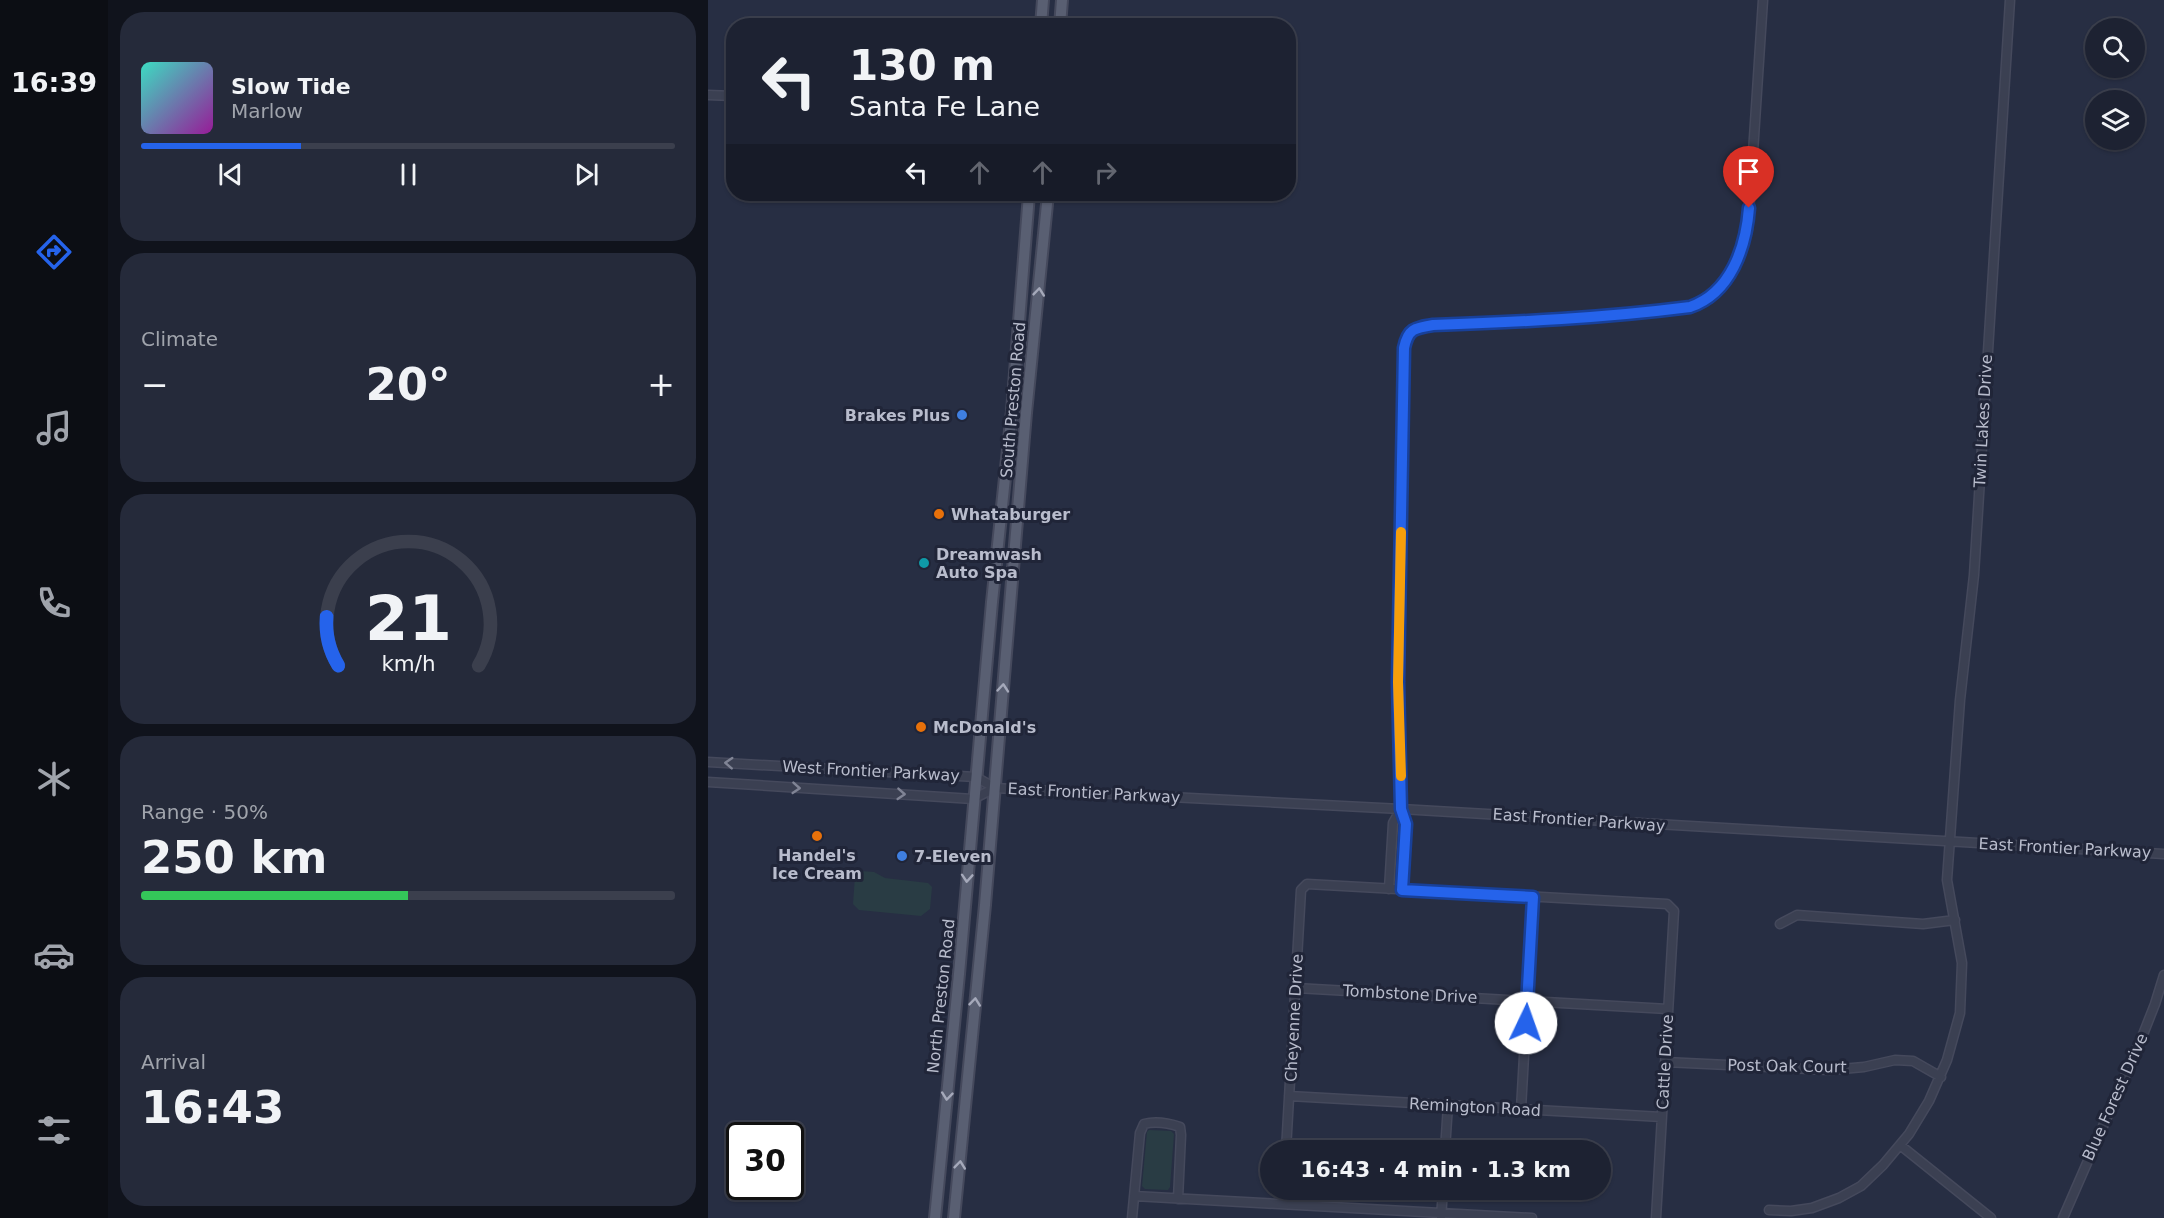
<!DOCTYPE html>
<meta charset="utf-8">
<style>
body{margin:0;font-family:"DejaVu Sans",sans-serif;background:#252a3a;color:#f1f3f6;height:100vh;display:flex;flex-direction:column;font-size:22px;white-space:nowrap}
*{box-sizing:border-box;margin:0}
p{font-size:20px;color:#a0a4ac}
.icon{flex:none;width:33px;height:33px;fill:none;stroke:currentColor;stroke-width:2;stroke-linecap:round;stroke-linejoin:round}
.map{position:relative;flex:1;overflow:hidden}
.sheet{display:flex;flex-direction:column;gap:12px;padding:12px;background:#10131c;width:600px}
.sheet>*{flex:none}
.hud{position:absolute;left:18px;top:18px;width:570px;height:183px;border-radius:24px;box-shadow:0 2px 4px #0004,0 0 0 2px #3b3f4d;background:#1d2232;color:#f1f3f6;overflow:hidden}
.buttons{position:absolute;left:1377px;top:18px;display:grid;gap:12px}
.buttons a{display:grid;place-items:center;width:60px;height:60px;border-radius:50%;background:#1d2232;box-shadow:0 2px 4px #0004,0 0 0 2px #3b3f4d;font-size:30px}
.speed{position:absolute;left:18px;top:1122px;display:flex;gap:12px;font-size:30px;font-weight:700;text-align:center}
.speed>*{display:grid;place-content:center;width:78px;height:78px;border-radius:50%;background:#1d2232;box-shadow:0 2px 4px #0004,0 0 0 2px #3b3f4d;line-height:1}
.speed .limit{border:3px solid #111;border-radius:9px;background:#fff;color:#111}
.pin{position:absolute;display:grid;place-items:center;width:51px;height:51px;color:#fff;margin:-62px -26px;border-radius:50% 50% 50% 0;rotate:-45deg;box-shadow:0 0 6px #0007}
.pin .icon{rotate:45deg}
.me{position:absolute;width:66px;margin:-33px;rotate:3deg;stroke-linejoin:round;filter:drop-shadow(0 0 4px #0008)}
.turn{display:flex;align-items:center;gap:21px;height:126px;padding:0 24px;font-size:27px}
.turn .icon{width:78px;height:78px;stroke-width:2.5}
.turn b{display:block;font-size:42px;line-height:51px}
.lanes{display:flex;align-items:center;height:57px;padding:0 24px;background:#0003;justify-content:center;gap:30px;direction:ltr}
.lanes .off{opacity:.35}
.big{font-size:45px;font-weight:700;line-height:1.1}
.sheet .widget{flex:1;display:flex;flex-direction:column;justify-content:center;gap:9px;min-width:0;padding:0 21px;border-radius:24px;background:#252a3a}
.sheet .dial{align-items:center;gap:0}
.dial svg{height:156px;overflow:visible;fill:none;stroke:#3b3f4d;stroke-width:7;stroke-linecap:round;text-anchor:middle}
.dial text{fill:#f1f3f6;stroke:none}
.song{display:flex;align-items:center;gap:18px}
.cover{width:72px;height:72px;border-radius:9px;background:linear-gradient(135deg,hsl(170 70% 55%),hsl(300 70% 35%))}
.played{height:6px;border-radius:3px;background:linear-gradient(90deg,#2563eb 30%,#3b3f4d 30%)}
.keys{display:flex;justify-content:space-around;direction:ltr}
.heat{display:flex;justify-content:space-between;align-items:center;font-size:33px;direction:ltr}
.charge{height:9px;border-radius:4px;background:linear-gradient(90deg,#34c759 50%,#3b3f4d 0)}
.trip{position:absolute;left:552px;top:1140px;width:351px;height:60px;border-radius:30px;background:#1d2232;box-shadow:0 2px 4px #0004,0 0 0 2px #3b3f4d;font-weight:700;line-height:60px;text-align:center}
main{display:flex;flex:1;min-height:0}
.menu{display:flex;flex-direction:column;width:108px;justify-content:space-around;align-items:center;background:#0c0e14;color:#a0a4ac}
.menu .icon{width:42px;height:42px}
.menu .on{color:#2563eb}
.menu b{font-size:27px;color:#f1f3f6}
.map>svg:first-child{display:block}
.green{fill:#293c44}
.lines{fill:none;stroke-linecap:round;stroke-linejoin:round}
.minor-casing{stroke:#45495c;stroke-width:11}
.major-casing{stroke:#45495c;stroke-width:14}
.minor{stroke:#3b4052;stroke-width:8}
.major{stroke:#595f72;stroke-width:10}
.oneway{stroke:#a5a9ba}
.oneway2{stroke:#808495}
.route-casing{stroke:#184099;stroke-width:15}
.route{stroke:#2563eb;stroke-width:10}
.slow{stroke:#f59e0b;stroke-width:10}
.shop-dot{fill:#3f7fe0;stroke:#202538;stroke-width:2}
.food-dot{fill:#e8710a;stroke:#202538;stroke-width:2}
.culture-dot{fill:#0f9aa8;stroke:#202538;stroke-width:2}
.labels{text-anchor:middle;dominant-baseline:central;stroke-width:6;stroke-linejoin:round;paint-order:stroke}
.street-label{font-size:16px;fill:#b8bccc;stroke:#202538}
.poi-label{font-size:16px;font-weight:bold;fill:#b8bccc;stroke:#202538;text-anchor:start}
</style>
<main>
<nav class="menu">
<b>16:39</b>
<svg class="icon on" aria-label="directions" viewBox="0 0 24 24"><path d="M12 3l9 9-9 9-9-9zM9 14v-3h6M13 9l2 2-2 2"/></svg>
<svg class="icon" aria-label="music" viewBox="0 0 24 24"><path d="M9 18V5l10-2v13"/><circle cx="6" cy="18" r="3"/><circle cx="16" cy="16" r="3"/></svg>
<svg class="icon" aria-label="phone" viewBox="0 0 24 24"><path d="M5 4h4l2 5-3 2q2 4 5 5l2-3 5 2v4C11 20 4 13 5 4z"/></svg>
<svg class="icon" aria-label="climate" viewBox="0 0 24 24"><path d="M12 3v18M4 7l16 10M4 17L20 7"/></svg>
<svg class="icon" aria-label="car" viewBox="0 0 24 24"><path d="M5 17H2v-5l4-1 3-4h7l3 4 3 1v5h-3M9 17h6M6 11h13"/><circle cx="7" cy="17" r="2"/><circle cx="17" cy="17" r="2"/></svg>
<svg class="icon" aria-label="filters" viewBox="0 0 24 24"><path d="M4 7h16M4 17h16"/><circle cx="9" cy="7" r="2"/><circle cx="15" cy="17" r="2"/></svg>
</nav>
<section class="sheet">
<div class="widget">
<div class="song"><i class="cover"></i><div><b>Slow Tide</b><p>Marlow</p></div></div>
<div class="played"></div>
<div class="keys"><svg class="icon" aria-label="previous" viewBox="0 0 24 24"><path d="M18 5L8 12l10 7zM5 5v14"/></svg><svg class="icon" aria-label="pause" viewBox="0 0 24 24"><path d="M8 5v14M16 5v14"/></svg><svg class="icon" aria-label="next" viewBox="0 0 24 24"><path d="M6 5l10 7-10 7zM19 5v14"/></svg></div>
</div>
<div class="widget"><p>Climate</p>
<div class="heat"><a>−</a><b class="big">20°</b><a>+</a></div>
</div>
<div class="widget dial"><svg viewBox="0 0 100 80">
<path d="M14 69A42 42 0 1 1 86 69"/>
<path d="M14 69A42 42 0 0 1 8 44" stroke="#2563eb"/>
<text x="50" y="56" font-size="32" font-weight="700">21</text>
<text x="50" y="72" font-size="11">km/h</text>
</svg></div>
<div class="widget"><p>Range · 50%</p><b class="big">250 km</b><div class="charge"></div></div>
<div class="widget"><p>Arrival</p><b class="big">16:43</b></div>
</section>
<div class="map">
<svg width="1456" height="1218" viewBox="0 0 1456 1218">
<rect width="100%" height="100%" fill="#272e43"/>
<path class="green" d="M153,871L166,872L177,878L220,883L224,887L222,909L213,916L151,910L145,904L147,876Z
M441,1130L463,1131L466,1134L462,1187L460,1190L437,1189L434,1186L439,1132Z"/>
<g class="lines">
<defs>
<path id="minor" d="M0,95L26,96
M0,762L268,777L287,788L693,809L1456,854
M0,782L265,799L287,788
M681,889L685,823L693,809
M694,890L698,824L693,809L690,682L696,348C698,336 701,332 712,327L844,321L933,313L982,307L1001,299L1023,273L1037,240L1040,229L1055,0
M1072,924L1089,915L1215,924L1247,920
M588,988L960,1009
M957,1062L1122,1070L1156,1067L1187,1060L1205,1061L1233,1077
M581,1096L954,1117
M813,1109L825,897
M1192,1145L1283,1218
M578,1150L593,890L599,884L959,904L966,911L948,1218
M737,1150L740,1105
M426,1196L824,1218
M575,1204V1190
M1061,1210L1083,1211L1104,1208L1131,1198L1153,1186L1175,1165L1201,1134L1221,1101L1239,1060L1252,1013L1254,963L1239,880L1252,700L1266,575L1302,0
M424,1218L432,1133L436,1124C448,1121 460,1123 472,1127L473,1135L470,1199
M733,1218L735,1190
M1355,1218L1434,1037L1447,1004L1456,975"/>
<path id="major" d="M333,26L335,0
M352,26L354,0
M227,1218L251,974L284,602L304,411L321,194
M246,1218L277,905L318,413L340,194"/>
</defs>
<use href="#minor" class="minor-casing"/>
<use href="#major" class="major-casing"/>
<use href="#minor" class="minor"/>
<use href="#major" class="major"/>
</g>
<defs><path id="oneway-chevron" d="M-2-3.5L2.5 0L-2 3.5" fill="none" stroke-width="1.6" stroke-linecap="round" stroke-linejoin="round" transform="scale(1.5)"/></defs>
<g class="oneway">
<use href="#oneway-chevron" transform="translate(331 292) rotate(-84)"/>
<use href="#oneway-chevron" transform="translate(295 688) rotate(-85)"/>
<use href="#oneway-chevron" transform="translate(259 878) rotate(94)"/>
<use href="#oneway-chevron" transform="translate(267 1002) rotate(-84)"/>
<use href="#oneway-chevron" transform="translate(239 1096) rotate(96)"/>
<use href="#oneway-chevron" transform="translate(252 1165) rotate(-84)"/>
</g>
<g class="oneway2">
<use href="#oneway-chevron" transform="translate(21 763) rotate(-177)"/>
<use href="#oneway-chevron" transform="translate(88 788) rotate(4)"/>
<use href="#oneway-chevron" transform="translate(193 794) rotate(4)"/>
</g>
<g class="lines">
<defs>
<path id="route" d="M818,1023L825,897L694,890L698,824L693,809L690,682L696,348C700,329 706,328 725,325C811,322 896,318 982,307C1023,293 1038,247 1041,208"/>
</defs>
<use href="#route" class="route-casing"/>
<use href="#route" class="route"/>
<path class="slow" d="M693,776L690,682L693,532"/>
</g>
<g class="shop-dot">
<circle cx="254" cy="415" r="6"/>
<circle cx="194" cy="856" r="6"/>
</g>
<g class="food-dot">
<circle cx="231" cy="514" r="6"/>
<circle cx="213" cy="727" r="6"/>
<circle cx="109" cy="836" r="6"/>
</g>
<circle class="culture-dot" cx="216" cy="563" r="6"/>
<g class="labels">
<g class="street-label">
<text transform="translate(305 400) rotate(-85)">South Preston Road</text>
<text transform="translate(1275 421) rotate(-87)">Twin Lakes Drive</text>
<text transform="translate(163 771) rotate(3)">West Frontier Parkway</text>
<text transform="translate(386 793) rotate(3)">East Frontier Parkway</text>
<text transform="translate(871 820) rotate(4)">East Frontier Parkway</text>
<text transform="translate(1357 848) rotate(3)">East Frontier Parkway</text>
<text transform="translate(702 994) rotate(3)">Tombstone Drive</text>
<text transform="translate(233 996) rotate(-84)">North Preston Road</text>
<text transform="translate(586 1018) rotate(-87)">Cheyenne Drive</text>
<text transform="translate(957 1062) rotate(-87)">Cattle Drive</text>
<text transform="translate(1079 1066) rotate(1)">Post Oak Court</text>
<text transform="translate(1407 1097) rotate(-66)">Blue Forest Drive</text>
<text transform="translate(767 1107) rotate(3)">Remington Road</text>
</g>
<g class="poi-label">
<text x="242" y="415" text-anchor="end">Brakes Plus</text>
<text x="243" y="514">Whataburger</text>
<text x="228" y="554">Dreamwash<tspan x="228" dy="18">Auto Spa</tspan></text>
<text x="225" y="727">McDonald's</text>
<text x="109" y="855" text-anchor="middle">Handel's<tspan x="109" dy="18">Ice Cream</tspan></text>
<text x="206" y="856">7-Eleven</text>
</g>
</g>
</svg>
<div class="buttons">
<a><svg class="icon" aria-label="search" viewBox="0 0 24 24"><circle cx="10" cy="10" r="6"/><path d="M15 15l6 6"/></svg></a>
<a><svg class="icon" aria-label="layers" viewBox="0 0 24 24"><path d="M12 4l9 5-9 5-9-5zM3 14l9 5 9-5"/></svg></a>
</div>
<div class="speed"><div class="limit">30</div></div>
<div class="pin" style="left:1041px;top:208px;background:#d93025"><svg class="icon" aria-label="arrive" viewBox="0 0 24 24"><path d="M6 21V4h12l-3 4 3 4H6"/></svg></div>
<svg class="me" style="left:818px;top:1023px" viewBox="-20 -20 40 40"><circle r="19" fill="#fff"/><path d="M0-13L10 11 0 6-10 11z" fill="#2563eb"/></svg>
<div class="trip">16:43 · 4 min · 1.3 km</div>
<div class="hud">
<div class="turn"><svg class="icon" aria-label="left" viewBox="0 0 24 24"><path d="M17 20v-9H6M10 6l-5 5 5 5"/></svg><div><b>130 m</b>Santa Fe Lane</div></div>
<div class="lanes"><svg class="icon" aria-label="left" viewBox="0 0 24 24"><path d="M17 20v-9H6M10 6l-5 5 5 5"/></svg><svg class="icon off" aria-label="ahead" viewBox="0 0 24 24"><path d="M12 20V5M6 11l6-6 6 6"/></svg><svg class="icon off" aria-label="ahead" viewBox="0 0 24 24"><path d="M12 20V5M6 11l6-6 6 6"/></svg><svg class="icon off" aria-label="right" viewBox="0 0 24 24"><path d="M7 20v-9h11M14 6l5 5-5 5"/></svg></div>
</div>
</div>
</main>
